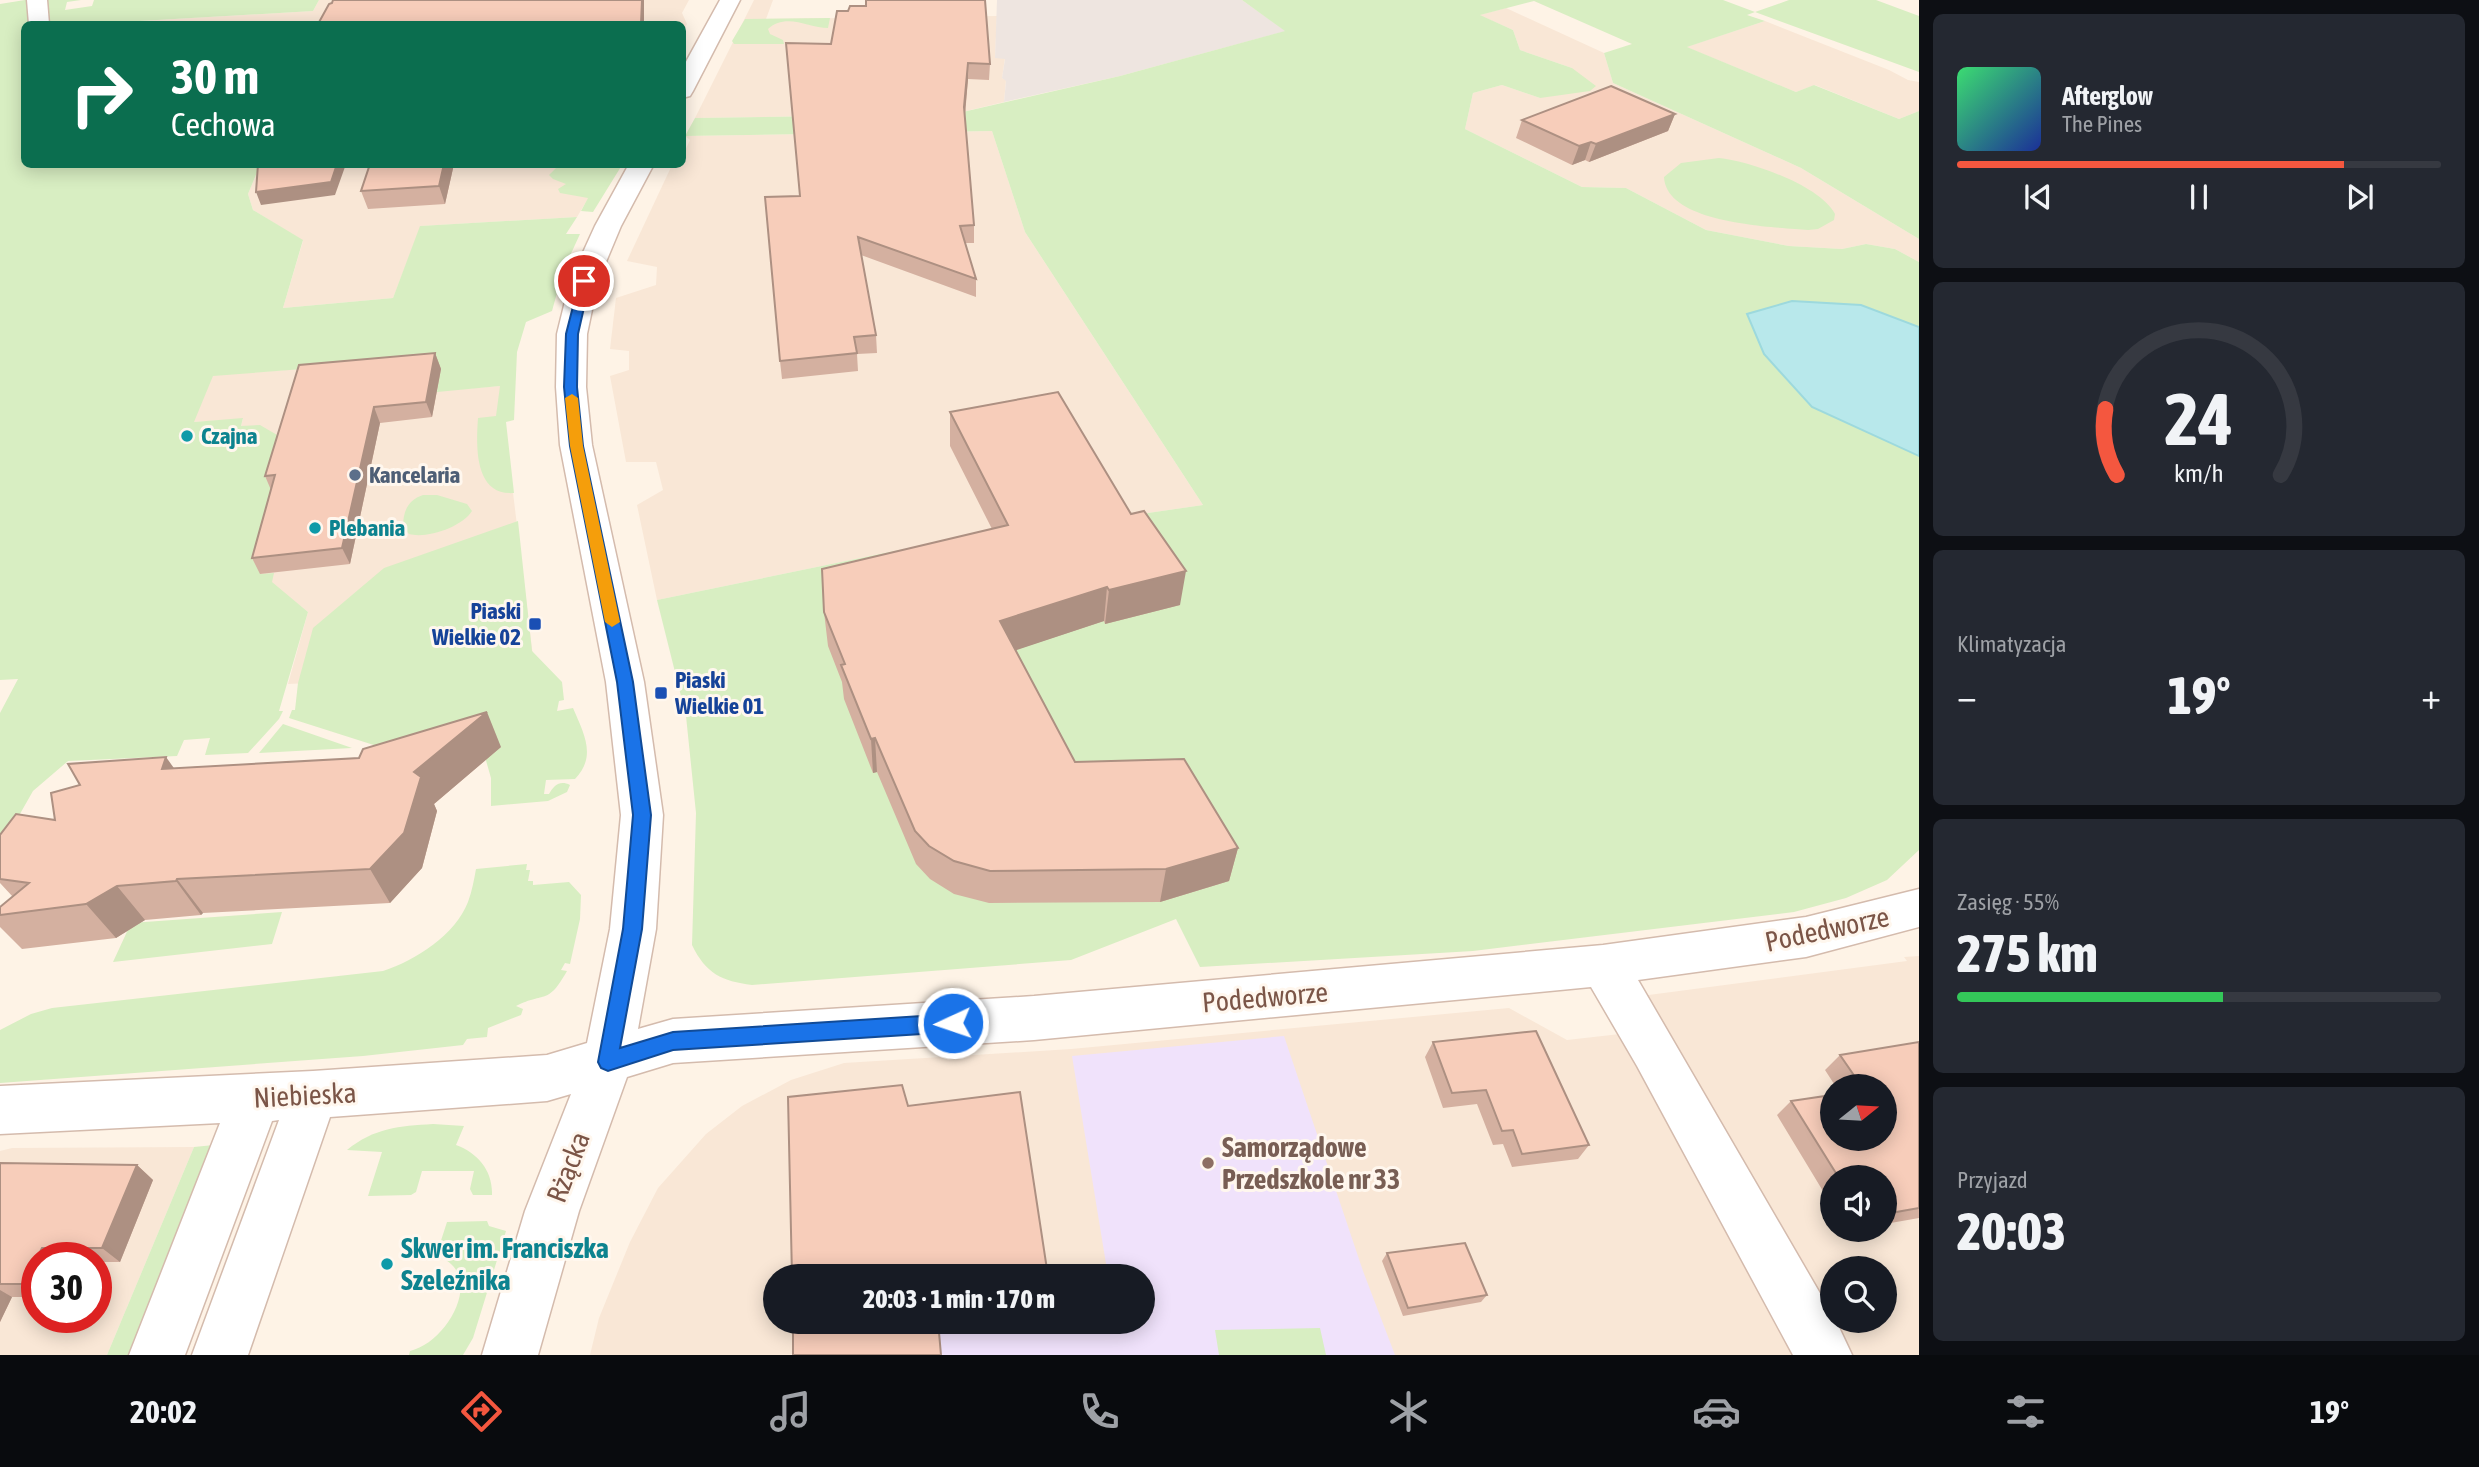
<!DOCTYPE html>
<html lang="pl">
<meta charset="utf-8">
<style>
body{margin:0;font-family:"Asap Condensed",sans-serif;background:#242831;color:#f1f3f6;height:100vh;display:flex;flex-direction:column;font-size:26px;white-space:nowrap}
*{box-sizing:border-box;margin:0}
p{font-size:23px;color:#9ea1a6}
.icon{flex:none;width:38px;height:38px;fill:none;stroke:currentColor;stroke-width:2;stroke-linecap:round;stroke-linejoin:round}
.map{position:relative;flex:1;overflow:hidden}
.panel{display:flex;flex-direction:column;gap:14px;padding:14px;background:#0d0f14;width:560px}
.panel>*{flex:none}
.hud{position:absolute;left:21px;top:21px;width:665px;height:147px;border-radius:10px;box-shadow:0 4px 18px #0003;background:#0b6e4f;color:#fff;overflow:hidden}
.needle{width:46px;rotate:72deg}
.buttons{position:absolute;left:1820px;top:1074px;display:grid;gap:14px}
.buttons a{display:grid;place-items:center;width:77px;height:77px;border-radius:50%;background:#171b24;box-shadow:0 4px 18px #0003;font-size:35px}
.speed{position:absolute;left:21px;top:1242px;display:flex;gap:14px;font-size:35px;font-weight:700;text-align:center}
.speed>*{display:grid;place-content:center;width:91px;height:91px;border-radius:50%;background:#171b24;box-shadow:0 4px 18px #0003;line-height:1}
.speed .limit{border:10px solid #d22;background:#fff;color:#111}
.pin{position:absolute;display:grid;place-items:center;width:60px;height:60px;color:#fff;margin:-30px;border:4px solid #fff;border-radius:50%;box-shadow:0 2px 7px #0007}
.me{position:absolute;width:77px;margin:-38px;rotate:267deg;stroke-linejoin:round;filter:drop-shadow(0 0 5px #0008)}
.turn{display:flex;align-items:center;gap:24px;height:147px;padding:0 35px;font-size:32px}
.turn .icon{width:91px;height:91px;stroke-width:2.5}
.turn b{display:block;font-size:49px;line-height:60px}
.big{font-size:52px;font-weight:800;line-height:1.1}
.panel .widget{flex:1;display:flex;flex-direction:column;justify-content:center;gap:10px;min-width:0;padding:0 24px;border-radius:10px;background:#242831}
.panel .dial{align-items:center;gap:0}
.dial svg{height:182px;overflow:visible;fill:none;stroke:#363941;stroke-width:7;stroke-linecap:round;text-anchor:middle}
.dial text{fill:#f1f3f6;stroke:none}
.song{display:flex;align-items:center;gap:21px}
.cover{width:84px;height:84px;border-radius:10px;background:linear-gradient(135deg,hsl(140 70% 55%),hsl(230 70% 35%))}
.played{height:7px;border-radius:4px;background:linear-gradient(90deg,#f4573f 80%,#363941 80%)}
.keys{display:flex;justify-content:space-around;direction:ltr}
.heat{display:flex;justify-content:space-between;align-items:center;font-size:38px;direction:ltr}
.charge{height:10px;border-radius:5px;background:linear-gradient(90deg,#34c759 55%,#363941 0)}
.trip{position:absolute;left:763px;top:1264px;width:392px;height:70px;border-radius:35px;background:#171b24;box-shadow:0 4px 18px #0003;font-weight:800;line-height:70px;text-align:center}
.menu{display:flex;height:112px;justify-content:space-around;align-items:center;background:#090b0e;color:#9ea1a6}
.menu .icon{width:49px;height:49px}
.menu .selected{color:#f4573f}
.menu b{font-size:32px;color:#f1f3f6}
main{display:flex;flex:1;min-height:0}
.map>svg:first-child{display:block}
.residential{fill:#f9e7d6;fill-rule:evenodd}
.industrial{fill:#eee5e0}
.education{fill:#f0e2fb}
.green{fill:#d8eec2}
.water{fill:#b8e8eb;stroke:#9dd9dd;stroke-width:2}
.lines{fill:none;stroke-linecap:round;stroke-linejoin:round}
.minor-casing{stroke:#d4bbad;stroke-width:3}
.minor{fill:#fff;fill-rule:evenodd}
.wall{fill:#d4b0a0}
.shaded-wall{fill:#ad9082}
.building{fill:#f7cdba;stroke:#ad9082;stroke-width:2}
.route{fill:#1a73e8;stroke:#114b97;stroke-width:2}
.slow{fill:#f59e0b}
.culture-dot{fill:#0f9aa8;stroke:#fff7ee;stroke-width:2.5}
.service-dot{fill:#5c6f8a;stroke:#fff7ee;stroke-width:2.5}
.transit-dot{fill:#1a4fb4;stroke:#fff7ee;stroke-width:2.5}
.education-dot{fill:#8d6e63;stroke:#fff7ee;stroke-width:2.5}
.labels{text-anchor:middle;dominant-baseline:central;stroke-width:6;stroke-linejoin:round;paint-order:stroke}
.culture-label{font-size:23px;font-weight:bold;fill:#0d838f;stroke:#fff7ee;text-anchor:start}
.service-label{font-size:23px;font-weight:bold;fill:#4e5e75;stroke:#fff7ee;text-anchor:start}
.transit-label{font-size:23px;font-weight:bold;fill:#164399;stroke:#fff7ee;text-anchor:end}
.near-street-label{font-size:28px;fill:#7b5547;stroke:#fff7ee}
.near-education-label{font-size:28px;font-weight:bold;fill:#785e54;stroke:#fff7ee;text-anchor:start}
.near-culture-label{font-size:28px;font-weight:bold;fill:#0d838f;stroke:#fff7ee;text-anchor:start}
</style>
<main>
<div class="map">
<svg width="1919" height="1355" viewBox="0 0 1919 1355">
<rect width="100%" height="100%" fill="#fef3e6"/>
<path class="residential" d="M319,0H689L682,13L687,24L683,31L682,24H88L313,11Z
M754,0H773L766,19L997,16L995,57L1005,58L1002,78L1006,80L1004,102L954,114L695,118Z
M1506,8L1604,53L1613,83L1801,168L1919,239V262L1895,249L1866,244L1842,249L1789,246L1706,230L1626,188L1582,187L1465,129L1473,93L1502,85L1540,98L1572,68L1520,50L1513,30L1479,15Z
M1765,21L1889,70L1908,80L1919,82V111L1899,119L1815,85L1796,92L1686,47Z
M992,131L1025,232L1203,505L914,547L657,600L637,505L663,490L656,462H626L610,376L629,370V351L610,349L616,298L656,285L657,267L627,261L672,165L682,164L683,155L690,140L685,136Z
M260,165H608L577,217L421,226L393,298L283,308L303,241L253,210L248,194Z
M329,367L437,391L500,386L535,673L288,684L308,612L260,574L241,426L243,419L193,422L213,375Z
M1919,956V1355H1851L1641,996L1907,961L1904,957ZM1832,1087H1885V1139H1832ZM1832,1178H1885V1230H1832ZM1832,1269H1885V1321H1832Z
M1509,1008L1567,1040L1620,1034L1799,1355H590L599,1318L630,1242L658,1188L706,1134L742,1106L791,1080L844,1063L1071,1049ZM775,1276H1143V1321H775Z
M194,1147L107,1355H0V1151L12,1148ZM37,1258H96V1318H37Z"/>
<path class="industrial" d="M997,0H1242L1286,31L1120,76L1004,102L1006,81L1002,78L1005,59L995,58Z"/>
<path class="education" d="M1284,1036L1363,1271L1395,1355H799L798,1321H1143V1276H1108L1072,1056Z"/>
<path class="green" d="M25,0H30V24H24V164L260,165L248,194L253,210L303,240L283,308L393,298L420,226L577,217L566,234H580L563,271L552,311L526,322L517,352L514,420L506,422L514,493C474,496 476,446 478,418L496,416L500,386L437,392L440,369L329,367L213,376L194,422L243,418L241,426L260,425L284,439L260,574L274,573L272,582L308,612L279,711H283L279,719L248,753L205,755L210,738L184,740L177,756L68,761L33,791L0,849V713L18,679L0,680V4Z
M43,0H81L67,2L65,10L92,6L94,0H319L313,11L88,24H45Z
M1242,0H1723L1755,12L1789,0H1876L1919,16V72L1755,12L1747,15L1765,21L1687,47L1796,92L1814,85L1899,119L1919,111V239L1801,168L1613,83L1604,53L1632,44L1534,1L1480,15L1513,30L1520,50L1572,68L1596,86L1590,91L1540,98L1502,85L1473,93L1465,129L1582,187L1626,188L1706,230L1789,246L1842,249L1866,244L1895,249L1919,262V327L1861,305L1812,407L1919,456V850L1887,880L1846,898L1794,912L1473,951L1200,967L1176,919L1071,960L752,985C722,981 706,974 692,945L696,813L686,716L657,600L914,547L1203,505L1025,232L992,131L685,136L695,118L954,114L1120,76L1285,31Z
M830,18L828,28C809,28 786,12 768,29L770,34L783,40L784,44H734L732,41L745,19Z
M1719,158C1749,161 1820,185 1835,214L1834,220L1818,229L1808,230C1773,227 1666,224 1664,177L1681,163Z
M560,164H622V165L593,212L581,211L588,198L560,193L558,189L566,184L553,179L549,175Z
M423,495H437L467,504L472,511C462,527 427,539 409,534L403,527C403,511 408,500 423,495Z
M518,521L532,651L562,682L564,700L559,701L557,711L573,708C584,734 597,756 575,779L546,780L544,794H549C554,785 560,780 570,785L567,792L548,801L491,806V778L485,757L380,747L289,718L292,710H295L298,683L313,628L384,568Z
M283,724L352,748L259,753Z
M527,864L526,870H530L528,881H533V885L569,882L581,895L580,919L570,964L565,963L561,970L567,971C547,1006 546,991 516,1006L523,1009L521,1015L488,1028L487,1037L467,1039L463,1045L363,1056L0,1083V1030L31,1014L52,1008L383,971C416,960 455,935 468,902C472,891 474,880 476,869Z
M282,912L272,944L113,962L131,923Z
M433,1124L464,1126L456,1145C478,1153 493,1171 492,1195H473L470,1189L474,1171H422L416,1192L411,1195L368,1196L382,1152L347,1150C374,1128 399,1126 433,1124Z
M214,1145L128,1355H107L194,1147Z
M487,1221L489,1226L506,1231L473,1338L463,1355H409L410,1351C449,1342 487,1271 436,1256L447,1222Z
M1320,1328L1326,1355H1219L1215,1330Z"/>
<path class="water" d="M1792,301L1861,305L1919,327V456L1812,407L1764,354L1747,314Z"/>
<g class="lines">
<defs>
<path id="minor" d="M27,0H47L49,24H29Z
M720,0H740L693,91L690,96L682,98V69Z
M629,164H654L621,226L598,281L587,334L586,387L592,445L644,682L663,815L656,929L638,1029L673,1019L1034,996L1603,945L1806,917L1919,889V927L1806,957L1638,980L1832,1314V1321H1836L1852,1355H1793L1637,1066L1591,987L1034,1040L673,1063L627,1077L579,1211L538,1355H482L525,1211L571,1094L547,1101L330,1117L248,1355H192L279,1120L272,1121L185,1355H129L220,1123L0,1134V1086L313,1071L547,1055L587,1043L610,929L621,815L606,682L560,445L556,387L557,334L570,281L595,226Z"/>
</defs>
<use href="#minor" class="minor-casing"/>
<use href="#minor" class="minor"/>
</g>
<path class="wall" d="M865,0H985L990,64L989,80L968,79L965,116L974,225V243H965L976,279V297L861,255L876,335L877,353L857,354L858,371L782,379L780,361L800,196L831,44L848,11L865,6Z
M1675,114L1668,131L1589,162L1585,160L1572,165L1516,138L1522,120Z
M454,164L445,204L368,209L361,191Z
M435,353L441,369L432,417L380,423L350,564L260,574L252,558L271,490L265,476Z
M950,412L1180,605L1105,624L1104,621L1015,650L1075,762L1238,848L1229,881L1160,902L989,903L954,894L930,879L916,864L877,772L873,773L844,699L842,682L828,646L824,612L992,529L950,446Z
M501,747L434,804L437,811L422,868L390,903L203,913L201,915L145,920L116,938L22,949L0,927V907L13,897L0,883V835L55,820L174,768L359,758Z
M1433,1042L1589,1145L1578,1159L1512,1167L1503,1144L1493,1145L1477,1104L1443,1108L1425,1057Z
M1919,1042V1218L1885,1224V1178H1832V1206L1777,1115L1791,1101L1885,1087H1836L1825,1070L1840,1055Z
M0,1163L137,1165L153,1180L120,1262H96V1258H37V1297H12L0,1322Z
M1387,1253L1487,1295L1481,1302L1403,1316L1382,1261Z"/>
<path class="shaded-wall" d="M642,0H644V24H641Z
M968,63V79L964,123V107Z
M1675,114L1668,131L1589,162L1596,144Z
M1591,142L1585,160L1572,165L1579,146Z
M337,164H346L335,195L261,205L256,192Z
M444,164H454L445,204L439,186Z
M435,353L441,369L432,417L426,402Z
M374,407L380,423L350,564L342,548Z
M1186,571L1180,605L1105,624L1109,590Z
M1107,587L1104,621L999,656L1000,621Z
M487,712L501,747L434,804L437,811L422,868L390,903L370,869L414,772Z
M875,738L877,772L873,773L871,739Z
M166,757L191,792L162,769Z
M1238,848L1229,881L1160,902L1166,869Z
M177,879L203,913L201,915L176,881Z
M117,886L145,920L116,938L86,904Z
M137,1165L153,1180L120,1262L102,1248Z
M42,1248L56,1258H38Z
M37,1260V1291L26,1284Z
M0,1290L12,1297L0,1322Z"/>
<path class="building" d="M333,0H642L641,24H318L329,4L332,3Z
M866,0H985L990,64L968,63L964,107L974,225L960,226L976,279L858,237L876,335L854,337L857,353L780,361L765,197L800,196L786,43L831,44L837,11H848L850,6H866Z
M1611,86L1675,114L1596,144L1591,142L1579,146L1522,120Z
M258,164H337L331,182L256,192Z
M370,164H444L439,186L361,191Z
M435,353L426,402L374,407L342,548L252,558L275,475L265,476L299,365Z
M1058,392L1131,514L1144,511L1186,571L1109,590L1107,587L1000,621L1075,762L1184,759L1238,848L1166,869L990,871L954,861L929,846L915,831L875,738L871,739L841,665L845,664L824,612L822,569L1008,525L950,412Z
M487,712L414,772L421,777L404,833L370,869L177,879L176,881L117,886L86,904L0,915V907L29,883L0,879V835L16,814L55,820L51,793L80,785L68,764L166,757L162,769L359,758L363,749Z
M1536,1031L1589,1145L1522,1154L1513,1130L1502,1131L1486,1090L1452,1093L1433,1042Z
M1919,1042V1208L1885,1214V1178H1839L1791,1101L1832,1095V1139H1885V1087H1862L1840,1055Z
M902,1085L908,1106L1020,1092L1048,1276H792L788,1097Z
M0,1163L137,1165L102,1248H42L37,1258L26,1284H0Z
M1465,1243L1487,1295L1408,1308L1387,1253Z
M793,1321H938L941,1355H793Z"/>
<path class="route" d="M580,279L590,281L578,334L577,387L583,446L633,682L651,815L642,929L620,1048L673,1032L953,1014L960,1016L963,1023L960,1029L953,1032L673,1050L608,1071L601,1068L598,1062L623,929L633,815L617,682L570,446L564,387L566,334Z"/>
<path class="slow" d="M572,394L578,398L583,446L620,622L612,627L605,622L570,446L565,398Z"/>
<g class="culture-dot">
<circle cx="187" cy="436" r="7"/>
<circle cx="315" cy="528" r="7"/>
<circle cx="387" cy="1264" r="7"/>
</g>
<circle class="service-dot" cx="355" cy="475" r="7"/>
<g class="transit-dot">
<rect x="528" y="617" width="14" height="14" rx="3.5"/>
<rect x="654" y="686" width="14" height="14" rx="3.5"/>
</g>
<circle class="education-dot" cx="1208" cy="1163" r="7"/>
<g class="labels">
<g class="culture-label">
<text x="201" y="436">Czajna</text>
<text x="329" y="528">Plebania</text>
</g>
<g class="service-label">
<text x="369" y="475">Kancelaria</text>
</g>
<g class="transit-label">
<text x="521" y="611">Piaski<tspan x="521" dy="26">Wielkie 02</tspan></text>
<text x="675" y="680" text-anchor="start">Piaski<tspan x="675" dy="26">Wielkie 01</tspan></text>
</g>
<g class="near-street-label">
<text transform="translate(1827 929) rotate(-12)">Podedworze</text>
<text transform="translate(1265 997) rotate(-5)">Podedworze</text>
<text transform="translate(305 1095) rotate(-3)">Niebieska</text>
<text transform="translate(568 1167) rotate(-69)">Rżącka</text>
</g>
<g class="near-education-label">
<text x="1222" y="1147">Samorządowe<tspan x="1222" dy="32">Przedszkole nr 33</tspan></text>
</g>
<g class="near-culture-label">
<text x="401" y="1248">Skwer im. Franciszka<tspan x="401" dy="32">Szeleźnika</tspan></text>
</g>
</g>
</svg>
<div class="buttons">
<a><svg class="needle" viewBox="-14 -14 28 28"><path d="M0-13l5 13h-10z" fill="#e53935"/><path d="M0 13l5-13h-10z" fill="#9ea1a6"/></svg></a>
<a><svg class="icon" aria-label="sound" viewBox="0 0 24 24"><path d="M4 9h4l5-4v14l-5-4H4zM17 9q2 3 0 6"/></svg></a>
<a><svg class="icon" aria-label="search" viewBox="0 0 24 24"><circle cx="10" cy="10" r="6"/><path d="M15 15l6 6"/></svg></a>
</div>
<div class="speed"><div class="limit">30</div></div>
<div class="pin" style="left:584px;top:281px;background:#d93025"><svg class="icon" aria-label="arrive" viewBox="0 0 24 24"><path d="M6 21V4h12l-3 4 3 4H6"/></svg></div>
<svg class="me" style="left:953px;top:1023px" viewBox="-20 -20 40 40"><circle r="17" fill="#1a73e8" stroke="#fff" stroke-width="3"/><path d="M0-11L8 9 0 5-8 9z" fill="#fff"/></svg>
<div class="trip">20:03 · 1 min · 170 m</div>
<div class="hud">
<div class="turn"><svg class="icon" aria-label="right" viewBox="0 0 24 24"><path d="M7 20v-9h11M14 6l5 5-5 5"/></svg><div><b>30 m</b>Cechowa</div></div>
</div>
</div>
<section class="panel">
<div class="widget">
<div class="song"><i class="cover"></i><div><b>Afterglow</b><p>The Pines</p></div></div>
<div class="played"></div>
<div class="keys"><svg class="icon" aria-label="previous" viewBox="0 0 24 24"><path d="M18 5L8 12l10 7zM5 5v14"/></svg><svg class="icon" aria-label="pause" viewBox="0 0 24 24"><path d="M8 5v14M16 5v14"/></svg><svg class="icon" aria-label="next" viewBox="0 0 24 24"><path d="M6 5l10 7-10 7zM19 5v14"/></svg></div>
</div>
<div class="widget dial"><svg viewBox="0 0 100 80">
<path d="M14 69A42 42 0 1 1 86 69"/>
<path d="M14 69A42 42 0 0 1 9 40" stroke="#f4573f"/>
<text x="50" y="56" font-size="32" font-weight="700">24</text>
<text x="50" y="72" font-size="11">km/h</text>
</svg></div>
<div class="widget"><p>Klimatyzacja</p>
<div class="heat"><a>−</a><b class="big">19°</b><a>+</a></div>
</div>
<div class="widget"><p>Zasięg · 55%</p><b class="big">275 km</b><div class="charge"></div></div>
<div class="widget"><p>Przyjazd</p><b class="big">20:03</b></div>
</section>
</main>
<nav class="menu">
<b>20:02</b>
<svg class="icon selected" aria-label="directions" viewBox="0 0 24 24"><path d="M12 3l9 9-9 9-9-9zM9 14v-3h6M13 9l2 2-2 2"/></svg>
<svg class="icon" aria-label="music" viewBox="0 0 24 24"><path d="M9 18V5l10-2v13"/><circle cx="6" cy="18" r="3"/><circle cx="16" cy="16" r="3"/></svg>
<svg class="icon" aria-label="phone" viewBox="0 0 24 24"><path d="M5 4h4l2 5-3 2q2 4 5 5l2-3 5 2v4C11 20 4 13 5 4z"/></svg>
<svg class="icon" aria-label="climate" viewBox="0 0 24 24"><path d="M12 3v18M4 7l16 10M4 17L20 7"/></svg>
<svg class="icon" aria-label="car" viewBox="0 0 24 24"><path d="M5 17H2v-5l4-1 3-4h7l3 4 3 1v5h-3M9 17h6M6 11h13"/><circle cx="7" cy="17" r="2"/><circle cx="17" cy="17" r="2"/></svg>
<svg class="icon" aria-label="filters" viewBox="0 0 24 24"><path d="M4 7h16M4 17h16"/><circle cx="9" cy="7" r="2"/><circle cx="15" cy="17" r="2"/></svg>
<b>19°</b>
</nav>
